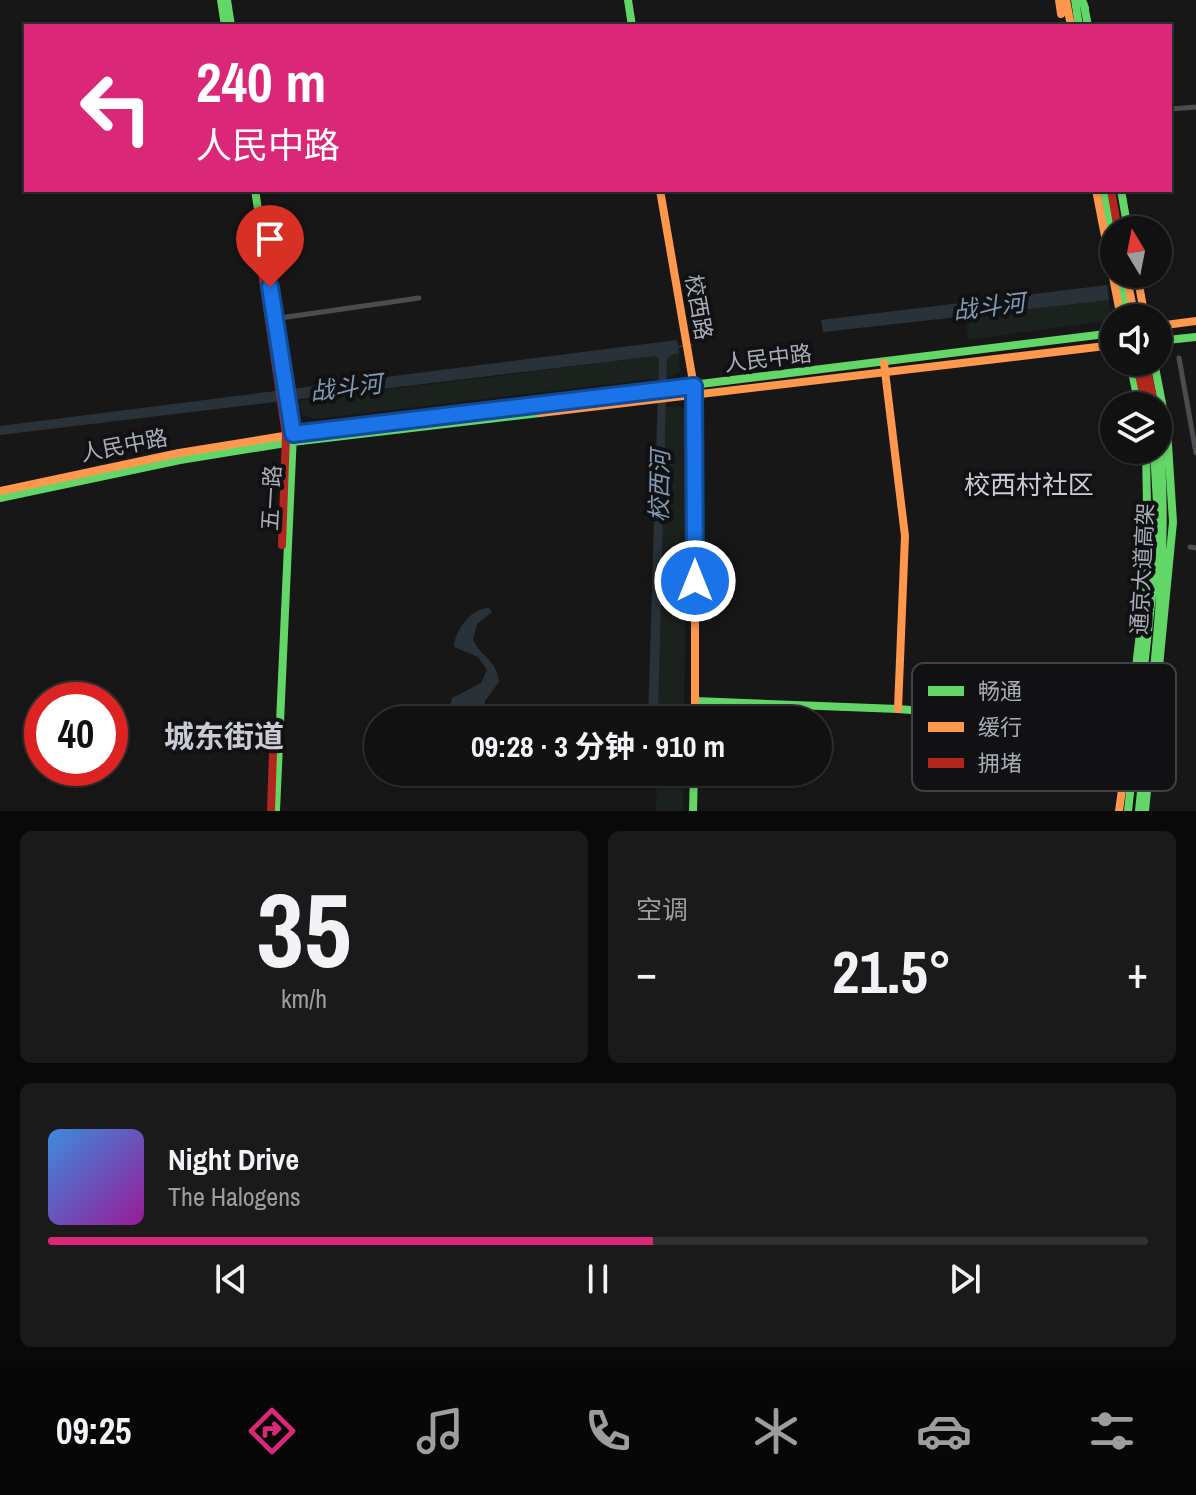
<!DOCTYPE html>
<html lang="zh">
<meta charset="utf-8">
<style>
body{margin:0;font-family:"Archivo Narrow","Noto Sans SC",sans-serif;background:#1a1a1a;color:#f1f3f6;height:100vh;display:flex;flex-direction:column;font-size:30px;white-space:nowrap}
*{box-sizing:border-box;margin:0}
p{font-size:26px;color:#9c9d9f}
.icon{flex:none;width:44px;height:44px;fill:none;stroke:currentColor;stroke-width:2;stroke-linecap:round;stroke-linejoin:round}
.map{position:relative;height:811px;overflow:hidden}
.side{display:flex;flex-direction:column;gap:20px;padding:20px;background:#090909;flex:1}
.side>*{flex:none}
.guide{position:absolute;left:24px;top:24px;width:1148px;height:168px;border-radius:0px;box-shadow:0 2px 6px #0004,0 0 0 2px #303131;background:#db2777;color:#fff;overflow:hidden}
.needle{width:52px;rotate:350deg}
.controls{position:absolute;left:1100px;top:216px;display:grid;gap:16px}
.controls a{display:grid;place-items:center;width:72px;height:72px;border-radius:50%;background:#111;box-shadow:0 2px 6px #0004,0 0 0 2px #303131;font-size:40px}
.speed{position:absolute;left:24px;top:682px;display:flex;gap:16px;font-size:40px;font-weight:700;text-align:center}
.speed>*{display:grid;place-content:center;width:104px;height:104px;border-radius:50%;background:#111;box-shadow:0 2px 6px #0004,0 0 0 2px #303131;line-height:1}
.speed .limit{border:12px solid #d22;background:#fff;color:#111}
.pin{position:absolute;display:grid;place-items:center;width:68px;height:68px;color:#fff;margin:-82px -34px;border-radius:50% 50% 50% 0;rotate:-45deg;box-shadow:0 0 8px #0007}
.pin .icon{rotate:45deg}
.me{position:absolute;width:88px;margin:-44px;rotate:0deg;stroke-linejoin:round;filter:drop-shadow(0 0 6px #0008)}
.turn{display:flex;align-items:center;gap:28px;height:168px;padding:0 40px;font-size:36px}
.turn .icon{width:104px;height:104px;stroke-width:2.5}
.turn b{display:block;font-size:56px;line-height:68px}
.big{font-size:60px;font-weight:700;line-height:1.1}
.side .card{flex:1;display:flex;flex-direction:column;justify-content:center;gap:12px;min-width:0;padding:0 28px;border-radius:12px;background:#1a1a1a}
.side .dial{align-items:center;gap:0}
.dial b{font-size:104px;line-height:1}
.song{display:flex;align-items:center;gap:24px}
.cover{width:96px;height:96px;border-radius:12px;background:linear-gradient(135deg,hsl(210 70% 55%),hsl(300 70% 35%))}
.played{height:8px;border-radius:4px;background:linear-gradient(90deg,#db2777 55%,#303131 55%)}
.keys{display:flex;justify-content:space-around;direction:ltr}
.heat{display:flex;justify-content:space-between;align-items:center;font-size:44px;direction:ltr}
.side .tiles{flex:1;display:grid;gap:20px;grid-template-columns:1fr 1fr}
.card:last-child{grid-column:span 2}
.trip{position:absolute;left:364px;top:706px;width:468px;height:80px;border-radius:40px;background:#111;box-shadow:0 2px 6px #0004,0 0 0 2px #303131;font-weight:700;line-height:80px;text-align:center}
.dock{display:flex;height:128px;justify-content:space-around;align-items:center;background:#070707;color:#9c9d9f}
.dock .icon{width:56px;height:56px}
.dock .active{color:#db2777}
.dock b{font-size:36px;color:#f1f3f6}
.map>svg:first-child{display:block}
.green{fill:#1b211c}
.water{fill:#2a3239}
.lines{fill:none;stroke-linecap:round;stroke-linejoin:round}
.stream{stroke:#2a3239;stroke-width:2}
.street{stroke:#4b4c50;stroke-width:5}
.fast{stroke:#63d668;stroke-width:8}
.slow{stroke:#ff974d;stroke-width:8}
.jam{stroke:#b3261e;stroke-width:8}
.jam-bridge{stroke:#b3261e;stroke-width:9}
.route-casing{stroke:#114b97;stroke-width:20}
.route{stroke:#1a73e8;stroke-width:14}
.labels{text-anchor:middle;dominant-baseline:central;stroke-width:8;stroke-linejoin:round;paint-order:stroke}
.street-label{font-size:22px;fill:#a8adb8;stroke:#111113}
.water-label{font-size:24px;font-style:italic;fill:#7f9bb3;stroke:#111113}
.quarter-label{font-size:26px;fill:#c9ccd4;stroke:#111113}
.district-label{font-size:30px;font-weight:bold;fill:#c9ccd4;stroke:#111113}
.key{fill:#111113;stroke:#3e4045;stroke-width:2}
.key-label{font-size:22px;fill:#a8adb8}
</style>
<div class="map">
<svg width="1196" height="811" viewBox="0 0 1196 811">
<rect width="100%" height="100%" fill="#171717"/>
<path class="green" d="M1109,300L1111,316L1104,321L968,340L966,316Z
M679,353L680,372L671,377L315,419L302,415L297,401Z
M680,406L688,413L684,720H658L666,407Z
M657,772H684L683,811H656Z"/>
<path class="water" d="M1107,285L1109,300L823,332L821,320Z
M677,340L679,353L671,355L667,359L658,720H648L659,360L656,356L0,435V426Z
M489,608L492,612L477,624L473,639C480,658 496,657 499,682L485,701V717L453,720L455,705H450L452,698L481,683L487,670L478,657L454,647C455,630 471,608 489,608Z"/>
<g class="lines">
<path class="stream" d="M676,347L692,345"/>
<path class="street" d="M1170,109L1196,107
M273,319L419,298
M1179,358L1196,453
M1190,547L1196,548"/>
<path class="fast" d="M221,0L225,26
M227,0L231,26
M628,0L632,26
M1075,0L1079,26
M1082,0L1085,8
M1084,5L1088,26
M255,190L293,434L276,811
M1104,190L1114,245
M1121,190L1128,230
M1119,274L1128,318
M1158,341L1196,337
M1130,362L1139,406
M481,411L1114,333
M0,498L180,460L292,442L540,413
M695,701L898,709L1130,727
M1126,754L1148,564L1146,450
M1126,788L1127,752
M693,811L694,772
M1128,811L1156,560L1158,521L1154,450
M1139,811C1152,682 1172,554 1158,424
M1145,811L1173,522L1167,429L1154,362"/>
<path class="slow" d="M1059,0L1061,14
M1066,0L1071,26
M660,190L695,393V720
M1096,190L1121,318
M1126,274L1135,318
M1137,274L1145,318
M1158,326L1196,321
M884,363L905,536L898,709
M540,413L1114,345
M0,491L179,453L308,432L481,411
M1119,811L1123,783"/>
<path class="jam" d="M1111,190L1118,230
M256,232L286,435L282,545
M271,811L273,753"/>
<path class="jam-bridge" d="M1137,362L1146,406
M1145,362L1154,406"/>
</g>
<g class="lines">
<defs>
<path id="route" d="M270,287L293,434L694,386L695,581"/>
</defs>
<use href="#route" class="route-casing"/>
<use href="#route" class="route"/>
</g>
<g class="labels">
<g class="street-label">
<text transform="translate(699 307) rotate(80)">校西路</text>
<text transform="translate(768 358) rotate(-7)">人民中路</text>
<text transform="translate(124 445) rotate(-11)">人民中路</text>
<text transform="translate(271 498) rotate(-87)">五一路</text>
<text transform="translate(1142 569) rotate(-87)">通京大道高架</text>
</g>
<g class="water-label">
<text transform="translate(989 306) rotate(-7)">战斗河</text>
<text transform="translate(346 387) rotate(-7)">战斗河</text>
<text transform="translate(659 486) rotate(-89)">校西河</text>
</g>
<g class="quarter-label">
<text x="1029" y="484">校西村社区</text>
</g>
<g class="district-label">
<text x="224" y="736">城东街道</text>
</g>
</g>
<rect x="912" y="663" width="264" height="128" rx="12" class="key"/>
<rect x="928" y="686" width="36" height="10" fill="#63d668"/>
<rect x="928" y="722" width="36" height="10" fill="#ff974d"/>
<rect x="928" y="758" width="36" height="10" fill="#b3261e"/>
<g class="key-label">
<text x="978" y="699">畅通</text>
<text x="978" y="735">缓行</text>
<text x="978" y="771">拥堵</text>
</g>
</svg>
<div class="controls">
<a><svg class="needle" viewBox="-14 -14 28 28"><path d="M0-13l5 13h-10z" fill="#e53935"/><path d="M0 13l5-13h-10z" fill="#9c9d9f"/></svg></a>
<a><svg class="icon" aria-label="sound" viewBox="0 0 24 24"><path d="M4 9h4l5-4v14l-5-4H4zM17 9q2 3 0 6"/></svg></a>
<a><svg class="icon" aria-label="layers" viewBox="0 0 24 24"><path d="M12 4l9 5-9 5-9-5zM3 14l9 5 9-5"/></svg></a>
</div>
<div class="speed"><div class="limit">40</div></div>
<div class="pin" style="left:270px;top:287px;background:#d93025"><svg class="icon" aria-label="arrive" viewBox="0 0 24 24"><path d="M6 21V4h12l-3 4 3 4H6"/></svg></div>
<svg class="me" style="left:695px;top:581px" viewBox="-20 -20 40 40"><circle r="17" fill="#1a73e8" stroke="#fff" stroke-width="3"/><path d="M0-11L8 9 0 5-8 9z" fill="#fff"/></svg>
<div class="trip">09:28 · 3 分钟 · 910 m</div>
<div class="guide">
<div class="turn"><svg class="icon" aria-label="left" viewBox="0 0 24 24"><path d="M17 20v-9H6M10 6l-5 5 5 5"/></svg><div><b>240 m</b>人民中路</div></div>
</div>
</div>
<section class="side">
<div class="tiles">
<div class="card dial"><b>35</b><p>km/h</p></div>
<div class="card"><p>空调</p>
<div class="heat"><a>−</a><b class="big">21.5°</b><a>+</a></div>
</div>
<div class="card">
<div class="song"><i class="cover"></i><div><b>Night Drive</b><p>The Halogens</p></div></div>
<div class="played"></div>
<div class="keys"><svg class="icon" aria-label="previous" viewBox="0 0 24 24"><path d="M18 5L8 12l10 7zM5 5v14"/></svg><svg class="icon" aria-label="pause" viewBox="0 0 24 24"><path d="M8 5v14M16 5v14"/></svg><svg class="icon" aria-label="next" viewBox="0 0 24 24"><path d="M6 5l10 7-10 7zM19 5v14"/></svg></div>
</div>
</div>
</section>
<nav class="dock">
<b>09:25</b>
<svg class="icon active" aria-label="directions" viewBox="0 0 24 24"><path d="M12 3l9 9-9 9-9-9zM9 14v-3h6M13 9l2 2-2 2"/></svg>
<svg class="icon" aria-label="music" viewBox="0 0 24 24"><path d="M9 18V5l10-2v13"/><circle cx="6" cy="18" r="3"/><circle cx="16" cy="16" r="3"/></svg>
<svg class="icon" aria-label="phone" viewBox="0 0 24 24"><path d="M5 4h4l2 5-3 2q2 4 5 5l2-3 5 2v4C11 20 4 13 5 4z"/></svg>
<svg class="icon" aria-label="climate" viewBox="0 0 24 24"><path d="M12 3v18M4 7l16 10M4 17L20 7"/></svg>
<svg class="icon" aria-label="car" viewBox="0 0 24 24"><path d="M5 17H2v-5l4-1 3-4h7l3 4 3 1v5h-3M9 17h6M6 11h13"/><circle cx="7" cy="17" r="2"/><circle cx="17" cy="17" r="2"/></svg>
<svg class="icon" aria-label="filters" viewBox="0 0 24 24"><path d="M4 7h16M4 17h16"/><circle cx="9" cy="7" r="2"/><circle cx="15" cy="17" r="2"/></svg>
</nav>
